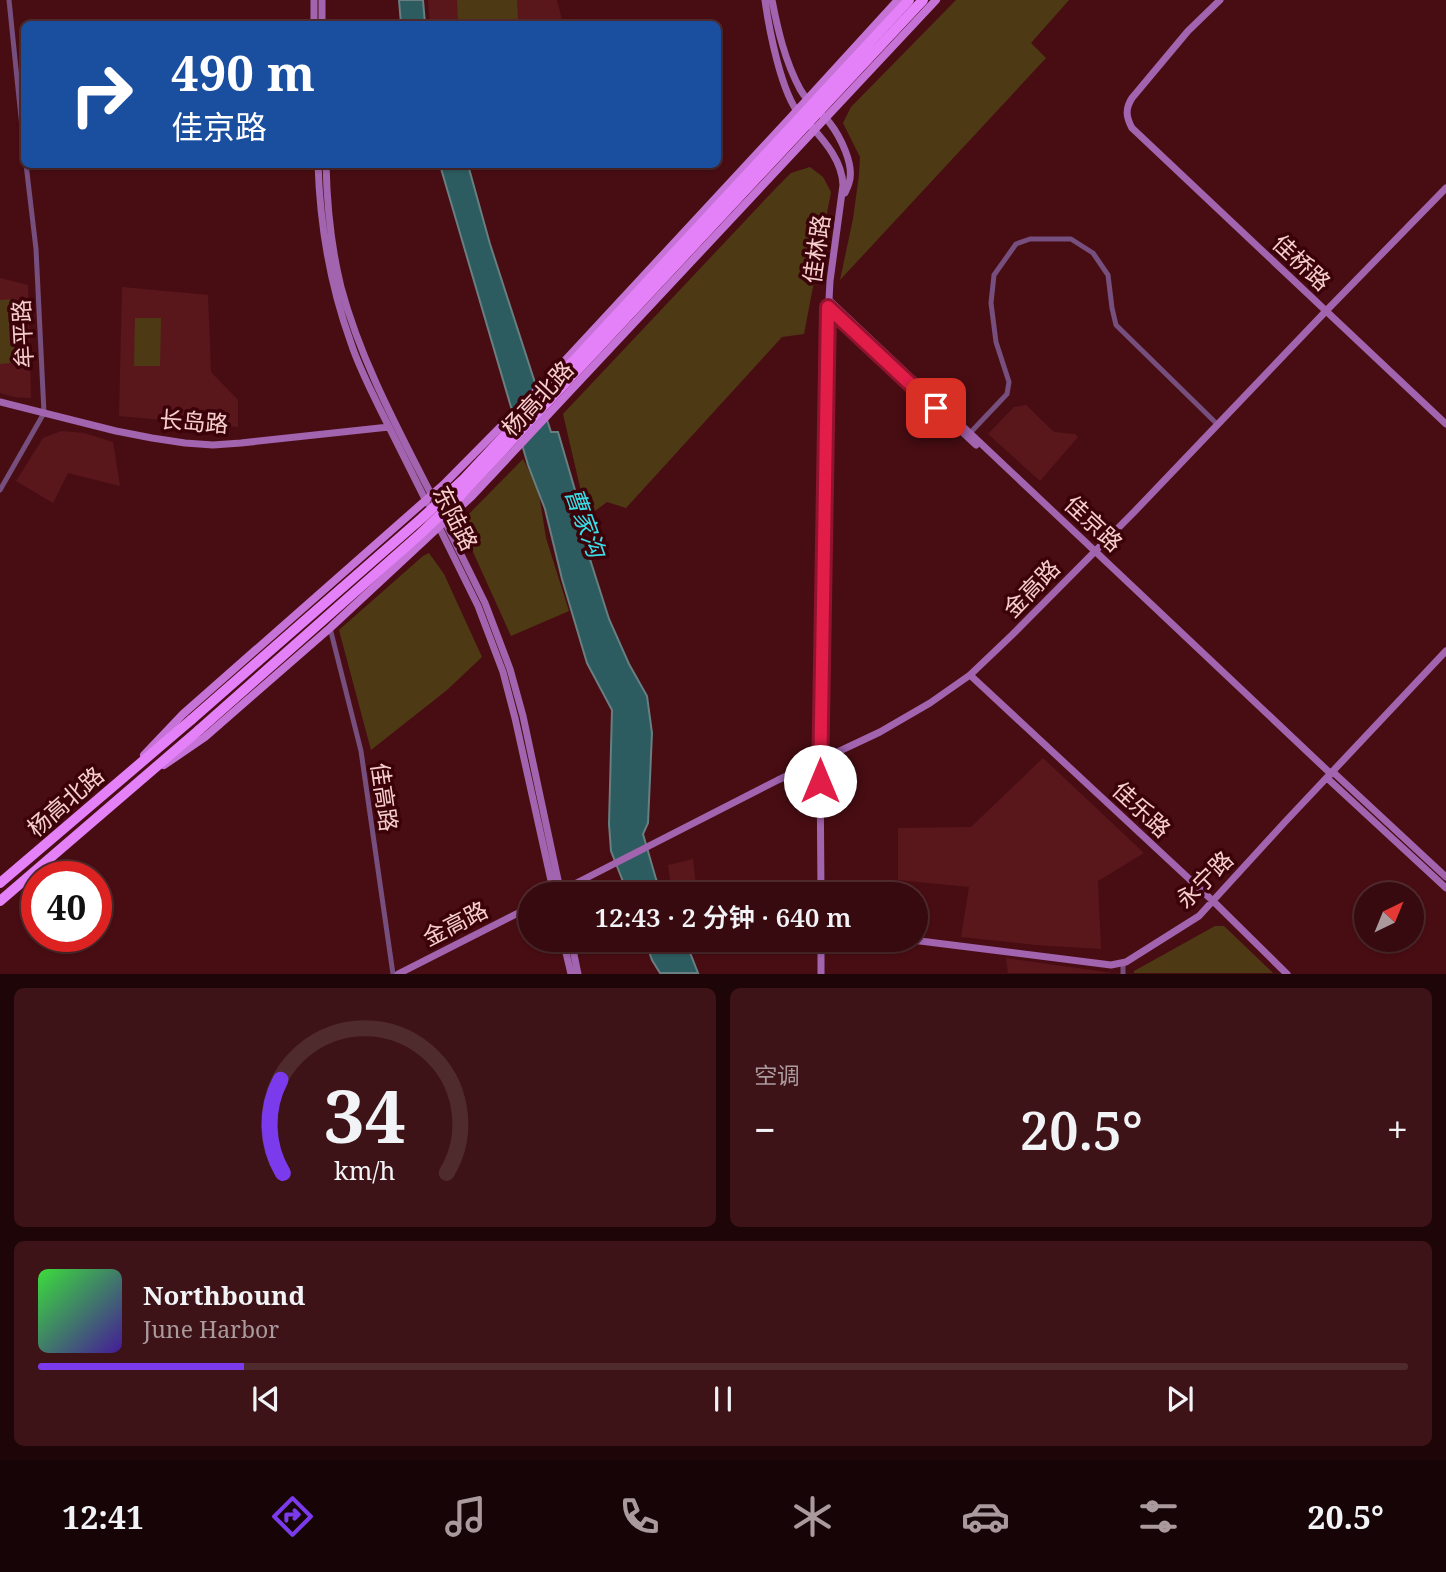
<!DOCTYPE html>
<html lang="zh">
<meta charset="utf-8">
<style>
body{margin:0;font-family:"Noto Serif","Noto Sans SC",serif;background:#3d1317;color:#f1f3f6;height:100vh;display:flex;flex-direction:column;font-size:26px;white-space:nowrap}
*{box-sizing:border-box;margin:0}
p{font-size:23px;color:#aa9a9e}
.icon{flex:none;width:38px;height:38px;fill:none;stroke:currentColor;stroke-width:2;stroke-linecap:round;stroke-linejoin:round}
.map{position:relative;height:974px;overflow:hidden}
.details{display:flex;flex-direction:column;gap:14px;padding:14px;background:#1e0608;flex:1}
.details>*{flex:none}
.hud{position:absolute;left:21px;top:21px;width:700px;height:147px;border-radius:10px;box-shadow:0 2px 5px #0004,0 0 0 2px #502b2e;background:#1a4fa0;color:#fff;overflow:hidden}
.needle{width:46px;rotate:43deg}
.buttons{position:absolute;left:1354px;top:882px;display:grid;gap:14px}
.buttons a{display:grid;place-items:center;width:70px;height:70px;border-radius:50%;background:#360a0e;box-shadow:0 2px 5px #0004,0 0 0 2px #502b2e;font-size:35px}
.speed{position:absolute;left:21px;top:861px;display:flex;gap:14px;font-size:35px;font-weight:700;text-align:center}
.speed>*{display:grid;place-content:center;width:91px;height:91px;border-radius:50%;background:#360a0e;box-shadow:0 2px 5px #0004,0 0 0 2px #502b2e;line-height:1}
.speed .limit{border:10px solid #d22;background:#fff;color:#111}
.pin{position:absolute;display:grid;place-items:center;width:60px;height:60px;color:#fff;margin:-30px;border-radius:14px;box-shadow:0 4px 10px #0006}
.me{position:absolute;width:77px;margin:-38px;rotate:0deg;stroke-linejoin:round;filter:drop-shadow(0 0 5px #0008)}
.turn{display:flex;align-items:center;gap:24px;height:147px;padding:0 35px;font-size:32px}
.turn .icon{width:91px;height:91px;stroke-width:2.5}
.turn b{display:block;font-size:49px;line-height:60px}
.big{font-size:52px;font-weight:600;line-height:1.1}
.details .widget{flex:1;display:flex;flex-direction:column;justify-content:center;gap:10px;min-width:0;padding:0 24px;border-radius:10px;background:#3d1317}
.details .dial{align-items:center;gap:0}
.dial svg{height:182px;overflow:visible;fill:none;stroke:#502b2e;stroke-width:7;stroke-linecap:round;text-anchor:middle}
.dial text{fill:#f1f3f6;stroke:none}
.song{display:flex;align-items:center;gap:21px}
.cover{width:84px;height:84px;border-radius:10px;background:linear-gradient(135deg,hsl(120 70% 55%),hsl(260 70% 35%))}
.played{height:7px;border-radius:4px;background:linear-gradient(90deg,#7c3aed 15%,#502b2e 15%)}
.keys{display:flex;justify-content:space-around;direction:ltr}
.heat{display:flex;justify-content:space-between;align-items:center;font-size:38px;direction:ltr}
.details .tiles{flex:1;display:grid;gap:14px;grid-template-columns:1fr 1fr}
.widget:last-child{grid-column:span 2}
.trip{position:absolute;left:518px;top:882px;width:410px;height:70px;border-radius:35px;background:#360a0e;box-shadow:0 2px 5px #0004,0 0 0 2px #502b2e;font-weight:600;line-height:70px;text-align:center}
.dock{display:flex;height:112px;justify-content:space-around;align-items:center;background:#160406;color:#aa9a9e}
.dock .icon{width:49px;height:49px}
.dock .active{color:#7c3aed}
.dock b{font-size:32px;color:#f1f3f6}
.map>svg:first-child{display:block}
.built{fill:#59171c}
.green{fill:#4d3a15}
.water{fill:#2c5c5f;stroke:#687e80;stroke-width:2}
.lines{fill:none;stroke-linecap:round;stroke-linejoin:round}
.street{stroke:#764f7e;stroke-width:5}
.secondary{stroke:#a264af;stroke-width:7}
.primary{stroke:#c573d6;stroke-width:8}
.highway{stroke:#e481f9;stroke-width:10}
.highway-bridge{stroke:#e481f9;stroke-width:10}
.route-casing{stroke:#92132f;stroke-width:18}
.route{stroke:#e11d48;stroke-width:12}
.labels{text-anchor:middle;dominant-baseline:central;stroke-width:7;stroke-linejoin:round;paint-order:stroke}
.street-label{font-size:23px;fill:#f5cecd;stroke:#3c0209}
.water-label{font-size:24px;font-style:italic;fill:#39dfe8;stroke:#3c0209}
</style>
<div class="map">
<svg width="1446" height="974" viewBox="0 0 1446 974">
<rect width="100%" height="100%" fill="#480d13"/>
<path class="built" d="M428,0H557L563,24H430Z
M0,278L28,285L31,398L14,397L0,393Z
M122,287L208,295L211,372L238,400V427L119,416Z
M1026,405L1054,432L1075,434L1078,437L1040,481L988,434L1014,407Z
M61,431L84,433L113,442L120,486L68,473L53,503L16,481L43,438Z
M1043,758L1144,853L1098,881L1101,949L1036,945L961,937L969,887L898,880V828L971,827Z
M693,859L697,894H672L668,865Z
M1006,958L1113,973H1008Z"/>
<path class="green" d="M457,0H517L518,21L458,22Z
M956,0H1069L1031,43L1046,58L840,280L853,219L859,175L860,157L843,123L851,107Z
M810,167L823,177L831,192L804,334L782,337L626,508L607,502L587,517L563,414L776,188L791,173Z
M16,299L21,362L0,364V300Z
M135,318H161L160,366H134Z
M523,459L538,488L546,538L569,611L511,636L464,532L463,520Z
M429,553L444,574L482,657L447,690L371,750L339,630L423,556Z
M1215,926H1224L1273,973H1134V971Z"/>
<path class="water" d="M399,0H423L425,24H401Z
M440,165H468L490,244L551,432H558L582,514V534L609,619L629,664L647,696L652,733L648,823L643,834L656,879L663,894H628L611,851L609,824L612,710L587,663L562,579L545,509L528,465Z
M645,940H685L698,973H660L652,960Z"/>
<g class="lines">
<path class="street" d="M9,0L24,147
M970,433L1007,394L1009,382L996,342L991,303L994,275L1016,244L1030,239H1071L1093,253L1108,275L1112,308L1116,325L1217,424
M0,490L44,413L36,249L26,164
M330,628L361,751L393,974
M1123,964V974"/>
<path class="secondary" d="M314,0V24
M322,0V24
M765,0C769,29 781,93 800,115
M772,0C778,31 785,61 800,89C807,102 819,111 829,122C840,136 855,165 849,183C848,187 846,190 845,193
M1220,0L1188,31L1132,98C1125,109 1126,117 1132,128L1446,424
M811,126C826,143 842,161 843,185L830,281L829,300L820,760L821,894
M318,164C320,226 330,285 351,343C358,365 369,386 379,407C395,439 411,471 427,503
M326,164C327,206 331,247 341,287C361,362 399,431 434,500
M829,300L1331,774
M828,307L976,445
M0,402L116,431L152,438L185,443L213,445L241,443L389,427
M442,516L485,603L510,669L523,716L561,894
M437,523L478,606L503,672L515,718L554,894
M970,675L1213,901L1287,974
M1333,772L1446,877
M1327,778L1446,888
M555,894L778,780L880,732L930,703L970,675L1012,635L1136,510L1326,311L1446,188
M563,940L571,974
M571,940L578,974
M821,940V974
M912,940L1111,965L1126,962L1199,916L1284,823L1446,651
M398,974L530,907"/>
<path class="primary" d="M144,755L183,714L443,485L548,379L792,116L898,0
M164,765L205,737L330,628L472,496L936,0"/>
<path class="highway" d="M0,883L191,720
M0,901L199,730"/>
<path class="highway-bridge" d="M191,720L422,518L464,479L909,0
M199,730L418,536L458,498L923,0"/>
</g>
<g class="lines">
<defs>
<path id="route" d="M820,781L828,307L936,408"/>
</defs>
<use href="#route" class="route-casing"/>
<use href="#route" class="route"/>
</g>
<g class="labels">
<g class="street-label">
<text transform="translate(816 249) rotate(-82)">佳林路</text>
<text transform="translate(1302 262) rotate(43)">佳桥路</text>
<text transform="translate(22 334) rotate(-93)">牟平路</text>
<text transform="translate(537 398) rotate(-47)">杨高北路</text>
<text transform="translate(194 421) rotate(4)">长岛路</text>
<text transform="translate(456 518) rotate(63)">东陆路</text>
<text transform="translate(1094 523) rotate(43)">佳京路</text>
<text transform="translate(1031 588) rotate(-46)">金高路</text>
<text transform="translate(385 797) rotate(82)">佳高路</text>
<text transform="translate(65 801) rotate(-41)">杨高北路</text>
<text transform="translate(1142 809) rotate(43)">佳乐路</text>
<text transform="translate(1204 879) rotate(-45)">永宁路</text>
<text transform="translate(455 923) rotate(-27)">金高路</text>
</g>
<g class="water-label">
<text transform="translate(586 522) rotate(70)">曹家沟</text>
</g>
</g>
</svg>
<div class="buttons">
<a><svg class="needle" viewBox="-14 -14 28 28"><path d="M0-13l5 13h-10z" fill="#e53935"/><path d="M0 13l5-13h-10z" fill="#aa9a9e"/></svg></a>
</div>
<div class="speed"><div class="limit">40</div></div>
<div class="pin" style="left:936px;top:408px;background:#d93025"><svg class="icon" aria-label="arrive" viewBox="0 0 24 24"><path d="M6 21V4h12l-3 4 3 4H6"/></svg></div>
<svg class="me" style="left:820px;top:781px" viewBox="-20 -20 40 40"><circle r="19" fill="#fff"/><path d="M0-13L10 11 0 6-10 11z" fill="#e11d48"/></svg>
<div class="trip">12:43 · 2 分钟 · 640 m</div>
<div class="hud">
<div class="turn"><svg class="icon" aria-label="right" viewBox="0 0 24 24"><path d="M7 20v-9h11M14 6l5 5-5 5"/></svg><div><b>490 m</b>佳京路</div></div>
</div>
</div>
<section class="details">
<div class="tiles">
<div class="widget dial"><svg viewBox="0 0 100 80">
<path d="M14 69A42 42 0 1 1 86 69"/>
<path d="M14 69A42 42 0 0 1 13 28" stroke="#7c3aed"/>
<text x="50" y="56" font-size="32" font-weight="700">34</text>
<text x="50" y="72" font-size="11">km/h</text>
</svg></div>
<div class="widget"><p>空调</p>
<div class="heat"><a>−</a><b class="big">20.5°</b><a>+</a></div>
</div>
<div class="widget">
<div class="song"><i class="cover"></i><div><b>Northbound</b><p>June Harbor</p></div></div>
<div class="played"></div>
<div class="keys"><svg class="icon" aria-label="previous" viewBox="0 0 24 24"><path d="M18 5L8 12l10 7zM5 5v14"/></svg><svg class="icon" aria-label="pause" viewBox="0 0 24 24"><path d="M8 5v14M16 5v14"/></svg><svg class="icon" aria-label="next" viewBox="0 0 24 24"><path d="M6 5l10 7-10 7zM19 5v14"/></svg></div>
</div>
</div>
</section>
<nav class="dock">
<b>12:41</b>
<svg class="icon active" aria-label="directions" viewBox="0 0 24 24"><path d="M12 3l9 9-9 9-9-9zM9 14v-3h6M13 9l2 2-2 2"/></svg>
<svg class="icon" aria-label="music" viewBox="0 0 24 24"><path d="M9 18V5l10-2v13"/><circle cx="6" cy="18" r="3"/><circle cx="16" cy="16" r="3"/></svg>
<svg class="icon" aria-label="phone" viewBox="0 0 24 24"><path d="M5 4h4l2 5-3 2q2 4 5 5l2-3 5 2v4C11 20 4 13 5 4z"/></svg>
<svg class="icon" aria-label="climate" viewBox="0 0 24 24"><path d="M12 3v18M4 7l16 10M4 17L20 7"/></svg>
<svg class="icon" aria-label="car" viewBox="0 0 24 24"><path d="M5 17H2v-5l4-1 3-4h7l3 4 3 1v5h-3M9 17h6M6 11h13"/><circle cx="7" cy="17" r="2"/><circle cx="17" cy="17" r="2"/></svg>
<svg class="icon" aria-label="filters" viewBox="0 0 24 24"><path d="M4 7h16M4 17h16"/><circle cx="9" cy="7" r="2"/><circle cx="15" cy="17" r="2"/></svg>
<b>20.5°</b>
</nav>
